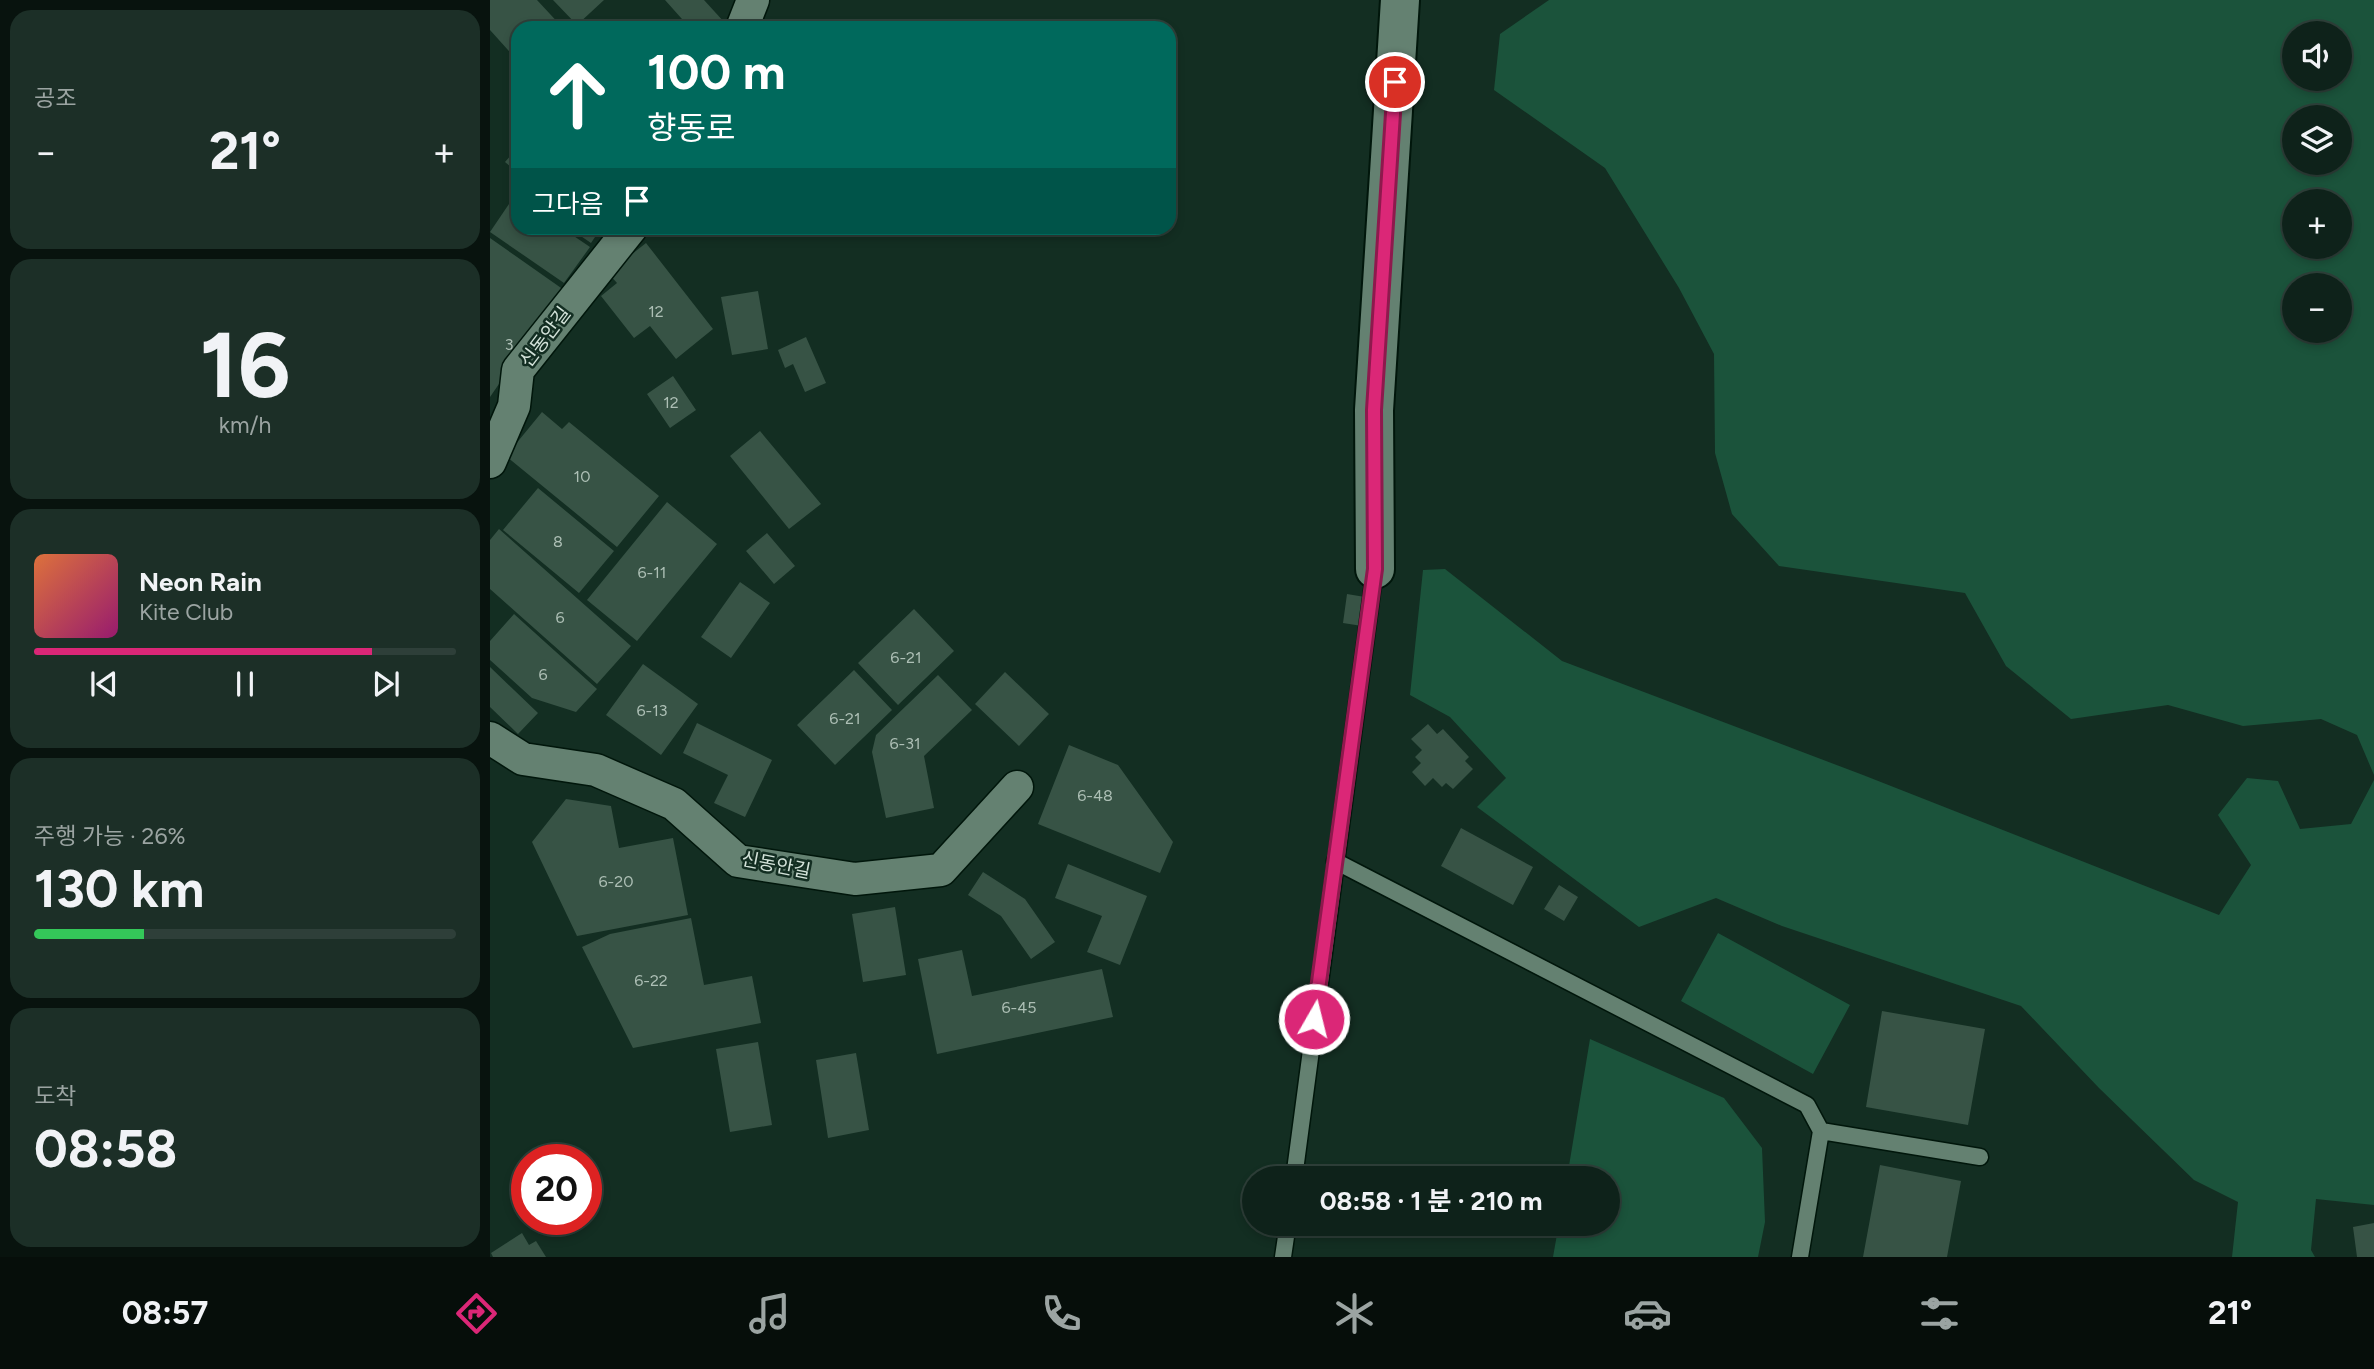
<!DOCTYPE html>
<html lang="ko">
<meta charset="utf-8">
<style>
body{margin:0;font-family:Figtree,"Noto Sans KR",sans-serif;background:#1c2f27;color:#f1f3f6;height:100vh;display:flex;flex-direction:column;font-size:26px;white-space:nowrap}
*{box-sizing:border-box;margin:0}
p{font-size:23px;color:#9ba4a2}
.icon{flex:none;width:38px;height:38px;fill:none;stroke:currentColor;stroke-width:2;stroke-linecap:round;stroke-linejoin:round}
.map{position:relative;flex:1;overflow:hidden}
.side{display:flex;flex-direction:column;gap:10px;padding:10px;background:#08130e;width:490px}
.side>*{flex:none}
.top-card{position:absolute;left:21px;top:21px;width:665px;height:214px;border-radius:21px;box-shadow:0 4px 10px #0003,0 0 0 2px #2e3f39;background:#00695c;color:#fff;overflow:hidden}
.controls{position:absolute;left:1792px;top:21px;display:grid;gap:14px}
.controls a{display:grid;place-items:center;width:70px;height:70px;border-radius:50%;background:#0e221a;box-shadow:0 4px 10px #0003,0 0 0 2px #2e3f39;font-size:35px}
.speed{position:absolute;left:21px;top:1144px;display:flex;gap:14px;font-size:35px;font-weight:700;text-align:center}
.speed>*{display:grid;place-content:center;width:91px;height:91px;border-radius:50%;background:#0e221a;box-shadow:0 4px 10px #0003,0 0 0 2px #2e3f39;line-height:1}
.speed .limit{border:10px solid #d22;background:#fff;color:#111}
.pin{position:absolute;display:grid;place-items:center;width:60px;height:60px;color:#fff;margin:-30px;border:4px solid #fff;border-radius:50%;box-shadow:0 2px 7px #0007}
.me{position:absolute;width:77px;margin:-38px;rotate:8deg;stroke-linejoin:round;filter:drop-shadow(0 0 5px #0008)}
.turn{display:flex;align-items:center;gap:24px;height:147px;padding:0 21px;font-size:32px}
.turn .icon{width:91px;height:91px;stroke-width:2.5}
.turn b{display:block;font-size:49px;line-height:60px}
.then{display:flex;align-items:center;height:66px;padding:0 21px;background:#0003;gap:14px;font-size:26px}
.big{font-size:52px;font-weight:700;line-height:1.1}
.side .widget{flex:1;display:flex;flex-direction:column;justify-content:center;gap:10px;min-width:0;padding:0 24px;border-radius:21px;background:#1c2f27}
.side .dial{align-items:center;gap:0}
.dial b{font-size:91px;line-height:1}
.song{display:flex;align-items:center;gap:21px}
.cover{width:84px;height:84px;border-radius:10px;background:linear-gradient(135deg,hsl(20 70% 55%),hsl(320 70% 35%))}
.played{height:7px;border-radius:4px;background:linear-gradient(90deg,#db2777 80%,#2e3f39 80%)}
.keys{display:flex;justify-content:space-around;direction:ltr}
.heat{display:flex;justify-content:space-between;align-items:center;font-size:38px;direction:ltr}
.charge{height:10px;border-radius:5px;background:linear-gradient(90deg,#34c759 26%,#2e3f39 0)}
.trip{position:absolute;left:752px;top:1166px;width:378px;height:70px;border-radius:35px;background:#0e221a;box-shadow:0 4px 10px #0003,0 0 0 2px #2e3f39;font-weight:700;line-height:70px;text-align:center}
.menu{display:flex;height:112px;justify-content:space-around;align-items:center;background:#060e0a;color:#9ba4a2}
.menu .icon{width:49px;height:49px}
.menu .selected{color:#db2777}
.menu b{font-size:32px;color:#f1f3f6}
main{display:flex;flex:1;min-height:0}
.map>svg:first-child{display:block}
.green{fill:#1b533b;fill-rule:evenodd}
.building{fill:#375345}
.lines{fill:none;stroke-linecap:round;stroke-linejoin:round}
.service-casing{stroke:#00160b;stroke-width:19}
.minor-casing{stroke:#00160b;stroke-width:35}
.tertiary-casing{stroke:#00160b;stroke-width:42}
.service{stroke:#648171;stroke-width:16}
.minor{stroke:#648171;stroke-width:32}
.tertiary{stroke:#648171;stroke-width:38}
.route-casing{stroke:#8e194d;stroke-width:18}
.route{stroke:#db2777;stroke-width:12}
.labels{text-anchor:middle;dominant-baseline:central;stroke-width:5;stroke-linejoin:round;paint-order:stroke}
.number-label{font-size:16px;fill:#adbfb5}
.street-label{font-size:19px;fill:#d4e3da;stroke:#132e22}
</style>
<main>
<section class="side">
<div class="widget"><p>공조</p>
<div class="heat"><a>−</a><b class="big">21°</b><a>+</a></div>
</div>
<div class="widget dial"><b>16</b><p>km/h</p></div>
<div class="widget">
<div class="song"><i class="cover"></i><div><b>Neon Rain</b><p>Kite Club</p></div></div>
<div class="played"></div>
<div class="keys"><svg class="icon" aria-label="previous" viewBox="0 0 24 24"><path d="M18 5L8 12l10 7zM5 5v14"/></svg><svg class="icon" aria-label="pause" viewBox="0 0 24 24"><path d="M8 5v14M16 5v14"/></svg><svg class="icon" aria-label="next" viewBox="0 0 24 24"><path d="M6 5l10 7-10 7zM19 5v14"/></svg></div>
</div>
<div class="widget"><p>주행 가능 · 26%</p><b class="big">130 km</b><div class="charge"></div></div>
<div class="widget"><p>도착</p><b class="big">08:58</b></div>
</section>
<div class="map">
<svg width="1884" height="1257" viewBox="0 0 1884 1257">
<rect width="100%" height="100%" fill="#132e22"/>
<path class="green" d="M1059,0H1884V775L1867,735L1831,719L1753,726L1678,705L1581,719L1516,666L1475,593L1289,566L1242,514L1225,453L1224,354L1189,288L1115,168L1004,90L1010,34ZM1804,33H1850V79H1804ZM1804,117H1850V163H1804ZM1804,201H1850V247H1804ZM1804,285H1850V331H1804Z
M955,569L1072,661L1373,775L1729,915L1761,865L1728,815L1757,778L1788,781L1810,829L1861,824L1884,780V1205L1826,1199L1821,1250L1825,1257H1742L1748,1202L1704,1180L1609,1088L1531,1006L1292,926L1226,898L1149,927L987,807L1016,778L960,717L920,695L933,570Z
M1228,933L1360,1005L1323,1074L1191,1001Z
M1100,1039L1234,1098L1272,1148L1275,1222L1268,1257H1063L1069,1223H1118V1178H1077Z"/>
<path class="building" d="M0,0H47L73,28H28V61L0,30Z
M63,0H114L87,25Z
M175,0H214L235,23L229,28H200Z
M28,147V173L15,162Z
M25,195L28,197V228H72L100,247L74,283L0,232Z
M79,228H111L101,243Z
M0,238L74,290L0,397Z
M156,243L223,329L186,359L160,326L144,338L111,296L127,283L118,273Z
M268,291L278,349L242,355L231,297Z
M316,337L336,383L315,392L303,364L295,368L288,350Z
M183,376L206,410L180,428L157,394Z
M52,412L72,429L79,422L169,496L127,547L16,456Z
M270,431L331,504L299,529L240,456Z
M48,488L124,551L89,593L13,530Z
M177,502L227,544L147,641L97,600Z
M9,529L141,646L107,684L0,589V540Z
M277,533L305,566L284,584L256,551Z
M250,582L280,603L241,658L211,637Z
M857,594L875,597L872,626L853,623Z
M424,609L464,651L408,705L368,663Z
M24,614L107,689L86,712L42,698L0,660V641Z
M153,664L208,704L171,755L116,715Z
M0,667L48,713L28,734L0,707Z
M364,670L402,710L345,765L307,725Z
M515,672L559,714L529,746L485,704Z
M448,675L482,710L434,756L444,808L396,818L382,752L386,735Z
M207,723L282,760L255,817L224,803L238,775L193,753Z
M938,724L947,734L953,729L979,757L975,761L983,769L963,789L956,783L952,787L943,778L935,786L922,772L931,763L925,757L932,750L921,739Z
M579,745L628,765L683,842L670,873L548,824Z
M76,799L121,806L129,848L183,838L198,915L87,936L42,842Z
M971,828L1043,867L1023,905L951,866Z
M578,864L657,896L630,965L597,952L612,916L565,898Z
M493,872L535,899L565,942L541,959L511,916L478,895Z
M1069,885L1088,897L1074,921L1054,909Z
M405,907L416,975L373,982L362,914Z
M201,918L214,985L262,976L271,1023L143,1048L92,947L120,934Z
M472,950L482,996L612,969L623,1017L447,1054L428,959Z
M1392,1011L1495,1029L1478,1125L1376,1107Z
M268,1042L282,1125L240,1132L226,1049Z
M366,1053L379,1130L338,1138L326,1060Z
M1390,1165L1471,1181L1457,1257H1373Z
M1884,1223V1257H1867L1863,1227Z
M32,1233L39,1245L46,1241L56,1257H3L1,1253Z"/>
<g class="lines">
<defs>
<path id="service" d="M845,861L1317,1105L1331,1131L1310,1257
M1331,1131L1490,1157
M804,1178L885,569
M793,1257L798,1223"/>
<path id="minor" d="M252,28L263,0
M0,462L24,406L28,370L141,228
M0,738L33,759L106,770L184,804L248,861L365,879L451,870L527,787"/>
<path id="tertiary" d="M885,569L884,410L910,0"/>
</defs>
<use href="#service" class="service-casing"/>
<use href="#minor" class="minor-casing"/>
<use href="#tertiary" class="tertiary-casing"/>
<use href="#service" class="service"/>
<use href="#minor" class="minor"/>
<use href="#tertiary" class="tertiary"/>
</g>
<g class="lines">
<defs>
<path id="route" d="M824,1019L885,569L884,410L905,82"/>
</defs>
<use href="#route" class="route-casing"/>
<use href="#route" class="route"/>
</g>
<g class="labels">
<g class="number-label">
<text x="166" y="311">12</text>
<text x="19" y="344">3</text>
<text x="181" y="402">12</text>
<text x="92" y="476">10</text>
<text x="68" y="541">8</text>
<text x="162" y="572">6-11</text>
<text x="70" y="617">6</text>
<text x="416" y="657">6-21</text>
<text x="53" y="674">6</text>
<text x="162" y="710">6-13</text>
<text x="355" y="718">6-21</text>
<text x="415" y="743">6-31</text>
<text x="605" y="795">6-48</text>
<text x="126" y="881">6-20</text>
<text x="161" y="980">6-22</text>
<text x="529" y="1007">6-45</text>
</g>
<g class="street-label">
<text transform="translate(55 337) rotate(-53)">신동안길</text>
<text transform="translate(286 865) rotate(11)">신동안길</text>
</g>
</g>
</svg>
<div class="controls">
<a><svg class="icon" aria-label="sound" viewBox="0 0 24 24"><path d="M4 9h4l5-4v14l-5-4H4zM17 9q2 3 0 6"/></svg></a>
<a><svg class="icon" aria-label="layers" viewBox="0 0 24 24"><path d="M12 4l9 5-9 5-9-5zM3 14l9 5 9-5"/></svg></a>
<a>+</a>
<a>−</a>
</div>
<div class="speed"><div class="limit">20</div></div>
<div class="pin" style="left:905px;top:82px;background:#d93025"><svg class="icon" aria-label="arrive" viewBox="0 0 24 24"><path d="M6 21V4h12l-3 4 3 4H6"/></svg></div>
<svg class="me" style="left:824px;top:1019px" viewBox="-20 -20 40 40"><circle r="17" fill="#db2777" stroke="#fff" stroke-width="3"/><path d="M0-11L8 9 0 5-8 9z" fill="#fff"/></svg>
<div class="trip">08:58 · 1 분 · 210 m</div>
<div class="top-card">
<div class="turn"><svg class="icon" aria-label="ahead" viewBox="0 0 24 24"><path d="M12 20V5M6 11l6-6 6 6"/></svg><div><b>100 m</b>향동로</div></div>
<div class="then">그다음<svg class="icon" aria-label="arrive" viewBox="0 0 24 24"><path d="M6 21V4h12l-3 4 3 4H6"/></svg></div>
</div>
</div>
</main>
<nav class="menu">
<b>08:57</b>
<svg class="icon selected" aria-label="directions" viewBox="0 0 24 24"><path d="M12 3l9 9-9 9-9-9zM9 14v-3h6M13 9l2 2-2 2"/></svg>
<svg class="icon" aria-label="music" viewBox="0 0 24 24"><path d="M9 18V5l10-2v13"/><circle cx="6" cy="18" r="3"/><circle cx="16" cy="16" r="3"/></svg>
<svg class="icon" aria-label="phone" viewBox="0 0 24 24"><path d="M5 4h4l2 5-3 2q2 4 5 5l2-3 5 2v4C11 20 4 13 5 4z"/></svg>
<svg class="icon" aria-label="climate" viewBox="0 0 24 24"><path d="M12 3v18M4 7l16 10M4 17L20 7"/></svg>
<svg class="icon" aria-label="car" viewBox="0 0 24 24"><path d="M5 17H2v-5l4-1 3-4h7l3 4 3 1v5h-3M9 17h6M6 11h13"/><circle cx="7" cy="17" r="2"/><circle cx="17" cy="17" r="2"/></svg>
<svg class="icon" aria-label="filters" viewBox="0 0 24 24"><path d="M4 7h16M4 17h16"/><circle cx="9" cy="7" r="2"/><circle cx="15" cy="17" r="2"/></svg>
<b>21°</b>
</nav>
